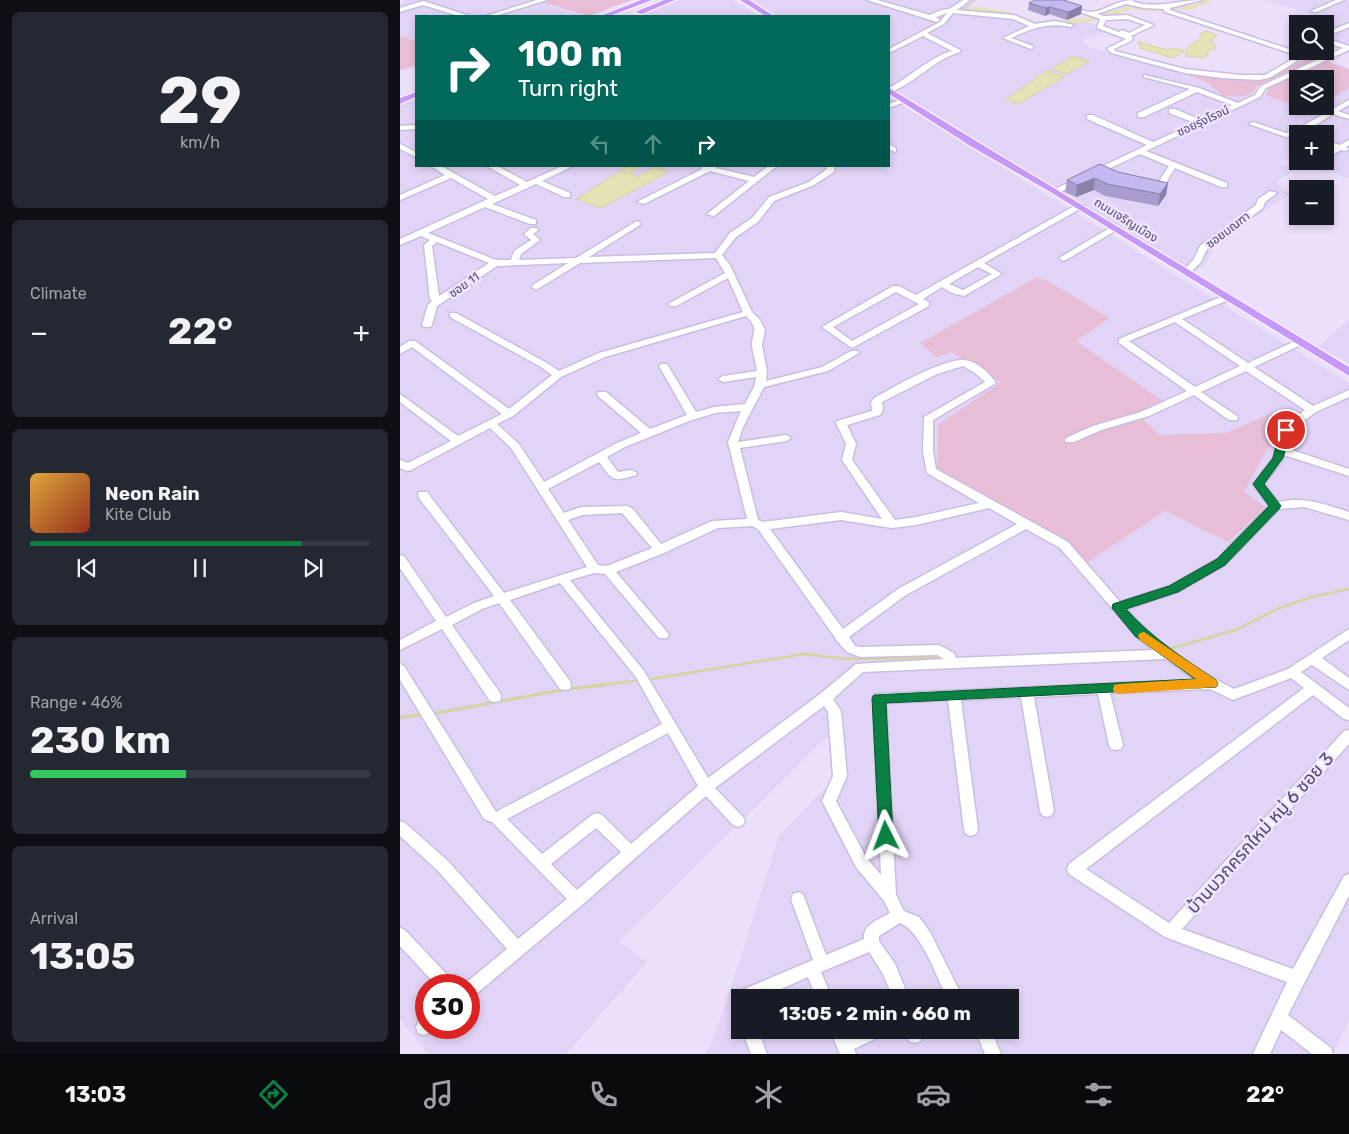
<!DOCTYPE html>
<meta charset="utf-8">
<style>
body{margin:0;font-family:Rubik,"Noto Sans Thai",sans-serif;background:#242831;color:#f1f3f6;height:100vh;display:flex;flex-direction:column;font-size:19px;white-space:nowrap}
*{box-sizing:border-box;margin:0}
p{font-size:16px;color:#9ea1a6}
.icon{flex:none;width:28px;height:28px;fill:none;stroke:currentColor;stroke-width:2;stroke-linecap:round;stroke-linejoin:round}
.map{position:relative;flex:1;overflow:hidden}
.panel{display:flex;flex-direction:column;gap:12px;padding:12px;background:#0d0f14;width:400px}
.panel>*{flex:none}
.guide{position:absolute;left:15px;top:15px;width:475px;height:152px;border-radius:0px;box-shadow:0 2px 8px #0003;background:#00695c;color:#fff;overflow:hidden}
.tools{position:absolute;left:889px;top:15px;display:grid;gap:10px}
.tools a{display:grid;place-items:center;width:45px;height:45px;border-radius:0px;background:#171b24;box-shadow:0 2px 8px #0003;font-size:25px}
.speed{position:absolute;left:15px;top:974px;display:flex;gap:10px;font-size:25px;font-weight:700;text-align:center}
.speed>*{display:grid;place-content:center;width:65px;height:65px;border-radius:50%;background:#171b24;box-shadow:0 2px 8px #0003;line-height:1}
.speed .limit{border:8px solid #d22;background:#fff;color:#111}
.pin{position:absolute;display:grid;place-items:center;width:42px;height:42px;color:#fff;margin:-21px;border:2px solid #fff;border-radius:50%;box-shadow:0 1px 5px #0007}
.me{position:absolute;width:55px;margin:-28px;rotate:357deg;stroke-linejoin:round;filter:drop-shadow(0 0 4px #0008)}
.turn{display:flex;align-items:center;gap:18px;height:105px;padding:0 20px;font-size:22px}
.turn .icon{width:65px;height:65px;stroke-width:2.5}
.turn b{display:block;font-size:35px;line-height:42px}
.lanes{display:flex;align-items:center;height:48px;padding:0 20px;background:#0003;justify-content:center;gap:25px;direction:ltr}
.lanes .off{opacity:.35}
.big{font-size:38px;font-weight:700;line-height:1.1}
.panel .card{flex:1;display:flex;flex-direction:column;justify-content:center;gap:8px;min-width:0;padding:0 18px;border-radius:8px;background:#242831}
.panel .dial{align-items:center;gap:0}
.dial b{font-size:65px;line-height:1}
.song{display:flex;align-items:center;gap:15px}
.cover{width:60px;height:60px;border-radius:8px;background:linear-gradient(135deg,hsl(40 70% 55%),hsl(10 70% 35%))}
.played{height:5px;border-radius:2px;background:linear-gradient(90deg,#0b8043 80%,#363941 80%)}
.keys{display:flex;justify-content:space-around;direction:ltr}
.heat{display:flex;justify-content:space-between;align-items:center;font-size:28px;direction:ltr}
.charge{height:8px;border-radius:4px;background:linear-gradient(90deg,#34c759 46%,#363941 0)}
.trip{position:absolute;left:331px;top:989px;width:288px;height:50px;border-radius:0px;background:#171b24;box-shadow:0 2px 8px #0003;font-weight:700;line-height:50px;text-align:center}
.tab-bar{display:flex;height:80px;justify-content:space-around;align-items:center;background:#090b0e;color:#9ea1a6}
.tab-bar .icon{width:35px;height:35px}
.tab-bar .current{color:#0b8043}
.tab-bar b{font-size:22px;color:#f1f3f6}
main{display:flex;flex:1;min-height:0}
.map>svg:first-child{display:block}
.residential{fill:#e2d4f7;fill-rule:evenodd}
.green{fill:#e7bed5}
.water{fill:#e3e3b5;stroke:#d4d59b}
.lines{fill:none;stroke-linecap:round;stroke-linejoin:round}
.stream-far2{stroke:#d4d59b;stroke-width:1}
.stream-far1{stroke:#d4d59b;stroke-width:2.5}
.stream{stroke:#d4d59b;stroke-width:3}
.canal{fill:#e3e3b5;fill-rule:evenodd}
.minor-casing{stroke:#c9bee0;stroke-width:3}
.major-casing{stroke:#fff;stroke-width:2}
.minor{fill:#fff;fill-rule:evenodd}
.major{fill:#c698f9;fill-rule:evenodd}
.wall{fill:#a99dce}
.shaded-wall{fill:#8a80a8}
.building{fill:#c5b7f0;stroke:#8a80a8}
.route{fill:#0b8043;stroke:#07532c}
.slow{fill:#f59e0b}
.labels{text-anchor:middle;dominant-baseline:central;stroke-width:5;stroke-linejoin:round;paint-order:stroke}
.far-street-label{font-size:12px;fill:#504870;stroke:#f0e4ff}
.near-street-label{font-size:18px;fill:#504870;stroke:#f0e4ff}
</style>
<main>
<section class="panel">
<div class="card dial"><b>29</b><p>km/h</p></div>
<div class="card"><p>Climate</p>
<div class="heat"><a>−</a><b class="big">22°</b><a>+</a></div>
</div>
<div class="card">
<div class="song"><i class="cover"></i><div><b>Neon Rain</b><p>Kite Club</p></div></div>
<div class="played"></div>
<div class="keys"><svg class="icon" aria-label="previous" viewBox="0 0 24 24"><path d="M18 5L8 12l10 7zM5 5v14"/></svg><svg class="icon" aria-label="pause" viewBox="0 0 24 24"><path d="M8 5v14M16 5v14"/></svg><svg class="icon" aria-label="next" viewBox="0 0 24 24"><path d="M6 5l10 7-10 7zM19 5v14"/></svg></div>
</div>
<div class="card"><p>Range · 46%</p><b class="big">230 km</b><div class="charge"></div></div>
<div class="card"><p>Arrival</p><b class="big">13:05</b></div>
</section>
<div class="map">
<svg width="949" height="1054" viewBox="0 0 949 1054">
<rect width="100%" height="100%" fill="#ecdffb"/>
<path class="residential" d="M6,0H134L184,16H16V39L12,40L0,36V11L6,8L0,5Z
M280,0H333L359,16H236Z
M353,0H577L568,7L615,14L643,24L684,18L703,32L684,40L683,44L716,56L790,74V76L808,83L823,96L849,93L855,90L910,110L918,106H925V102L949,88V179L899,161H925V134H898L897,161L889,158L879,163L897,170L876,181L889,195L820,239L807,262L793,272L489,86V16H378Z
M865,0H949V49L925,41V24H912L923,18Z
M16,97V166H489V97L949,383V1020L933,1054H305L311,1044L330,990L379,836L437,776L431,733L219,941L247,962L166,1054H28L0,1019V104ZM26,985H69V1028H26ZM340,998H610V1030H340Z
M949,320V364L918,346Z"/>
<path class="green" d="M134,0H231L189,16Z
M0,36L12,40L16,39V66L0,70Z
M896,54L917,59L857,86C852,100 835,96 823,96L808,83L790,76V74L835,79H865L903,61Z
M926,61L949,69V88L925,102V79H898L897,106L866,95L868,88Z
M636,278L646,280L710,318L676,341L763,401L739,415L759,435L826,433L872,413L882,422L844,492L867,508L828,542L765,511L685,564L658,537L537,469L538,425L601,382L551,352L537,357L520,343Z"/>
<path class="water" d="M806,31L817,35L811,41L816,48L808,50V55L803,58L785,56L787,48L801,38L800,34Z
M739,42L767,50L772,48L784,51L773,58L740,48L742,46L738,44Z
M672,57L689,61L667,74L651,69Z
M646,71L664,77L618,104L606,100Z
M228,166H241L230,174L237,177L254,167L268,172L201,208L177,199Z"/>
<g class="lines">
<path class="stream-far2" d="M562,11L575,0"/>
<path class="stream-far1" d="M770,649L838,629L879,608L912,597L949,589
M246,680L404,654L448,659L537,658
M193,686L241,680"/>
<path class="stream" d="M31,714L167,689L204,685
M0,717L23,715"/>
<path class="canal" d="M805,0H812L794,9L747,11L734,9L693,21L648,26L630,24L605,15L576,11L562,13L559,11L576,7L606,11L633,21L648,22L693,17L734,5L747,7L793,5Z"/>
<defs>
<path id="minor" d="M137,0H147L95,16H86Z
M467,0H477L530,15L541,10L549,9L563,0H570L557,10L614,15L635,24L655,21L674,25L671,27C650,22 631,28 611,38L633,46V48L631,49L603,38L629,26L613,19L553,13L544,24L527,33L560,50V52C533,60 516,83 490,92L489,88C510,77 530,57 552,51L523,36L489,53V49L540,22L547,13L536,17L540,20L537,22Z
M646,0C662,0 680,12 692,12C704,11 717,0 733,0L732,1C756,10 777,0 802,0L770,8V10L895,51L898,57L896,62L869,78L859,80L822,78L785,73L711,53L707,49L708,48L726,39L697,28L700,19ZM726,4L744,8L763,9L765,12L890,53L891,60L865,75H840L785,69L715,51L714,49L731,41L733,38L731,36L754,25L727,15L704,16L697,14ZM727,19L745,25L729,33L722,30L719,32L703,26L706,20Z
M936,0H944L916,12L911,11Z
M23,1L67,15L68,16H59L23,5L0,12V8Z
M949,23V27L925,37V33Z
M925,38L949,46V50L866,88L860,97L746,151L827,183V187H821L775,168L761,191H755L754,189L769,166L740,154L658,193L651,191L747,145L687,119V115H693L753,142L795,123L769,113V109H775L801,120L832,105L797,92L744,117H738V113L790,89L744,77V75L799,88L838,103L855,95L861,86L943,48L925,42Z
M505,98L507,99V101L489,108V104Z
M949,100V105L938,111L949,115V119L933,114L901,134L886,137L849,124L853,122L886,133L895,130Z
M16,125V129L0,130V126Z
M925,140L940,145L949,140V145L946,147L949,149L945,151L941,150L925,159V154L934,148L925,145Z
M0,144L16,152V157L0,149Z
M489,144L496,148V152L489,150Z
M913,161H922L916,165H913Z
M31,166H41L95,196L120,185L87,166H97L127,182L162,166H173L142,181L170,193V197H164L136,184L92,204L136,220V224H130L85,207L28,233L96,260H111L114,251L131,240L124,234L131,228H137L138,230L133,234L140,240L121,254L119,260L176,258L237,221L241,223L240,225L189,257L315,253L330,233L352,218L369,197L409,182L427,169V166H435L434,172L414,185L374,201L358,222L336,237L322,255L330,265L352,312L360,320L365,330L362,345L367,371L366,381L422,367L451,351H457L459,353L428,371L364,387L343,427L338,442L386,435L391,438L386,441L340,448L358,520L363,522L441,512L482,519L442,460L446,444L436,423L437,421L472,411L471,403L474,398C493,387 544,358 565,360C578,362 589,373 596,383L533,420V452L536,469L668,542L720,602L770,586L817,559L869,506L853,484L873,458L882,427L905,410L846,371L801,392L837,416L838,418L837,420H829L794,395L749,416L701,430L674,442H666L665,440L666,438L693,426L741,412L787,391L719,343V339L828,294L832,297L831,299L782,319L848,363L897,340H903V344L854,367L913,406L949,390V397L916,412L891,430L886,448L949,469V476L884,455L882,461L864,484L878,502C903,496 925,504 949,512V520L904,507L879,509L825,565L778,592L726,609C756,643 794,669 834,689L888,669L949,629V640L922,658L949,678V690L912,665L901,672L949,708V720L944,719L913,695L686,869L769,923L944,731L949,730V744L782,929L893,969L944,876L949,874V896L888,1015L931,1048L933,1054H912L881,1030L870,1054H853L887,982L765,937L669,874L667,869L669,864L904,688L891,678L833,700L810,689L710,693L723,745L721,749L716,750L711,749L709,745L698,694L634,697L654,811L652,815L647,817L642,815L640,811L621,697L561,700L578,830L576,834L571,836L566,834L564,830L548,700L486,703L496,895L504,911L519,917L530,932L563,998H547C536,976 522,932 500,923L479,936V941L495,964L509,998H493L483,974L469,952L421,972L432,998H416L408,977L361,998H340V1005L335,1003L333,998L335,993L413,960L391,899L393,894L398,892L403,894L426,955L464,939C463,924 478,920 490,913L484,901L456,867L422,801L433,776L428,712L424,706L315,788L343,817L345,821L343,825L338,827L333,825L306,796L182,905L75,995L69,997V985H63L107,949L38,871L0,836V821L5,823L48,861L118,939L167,899L92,822L84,819L0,680V664L4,666L96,812L262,724L236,677L160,583L110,600L170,681L171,685L170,689L165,690L160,689L99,603L82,609L52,625L100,693L101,697L100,701L95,702L90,701L42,629L0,650V640L36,621L0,568V555L4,556L46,617L74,603L94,596L19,498L18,495L19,492H27L104,593L187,567L111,448L90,428L11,470L7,471L0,468V460L8,463L51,441L0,402V394L58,436L102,414L12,347L0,354V347L9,341H15L109,409L152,375L141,367L50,317V313H56L147,363L159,371L199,353L343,312L328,278L276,306H270L268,304L325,273L316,258L180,263L136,290L132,287L133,285L168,263L97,266L37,306L32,325L30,327H24L22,325L28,305L32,301L30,299L24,245L30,240L21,236L0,245V239L88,199L51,178L0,200V195L45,175ZM37,242L89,263L39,296L32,246ZM346,316C360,330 352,331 352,346C353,354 356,363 357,371L323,376L318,379L323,382L356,377L355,385L345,404L314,407L296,412L267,364H261L259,366L287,415L250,429L206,392H198L197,394L198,396L241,433L217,443L144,482L119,444L97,424L113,416L161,377L205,357ZM775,322L840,366L795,387L729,341ZM563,366L575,373L585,382L524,417L523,452L527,473L579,503L516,517L495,520L452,460L456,444L447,425L480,415L483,410L482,402L537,374ZM341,411L328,442L347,519L312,521L261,544L233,509L228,506L181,507L164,513L148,489L199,462C213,481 212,482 236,475L237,473L232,470L218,472L207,457L225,447L289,421L315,413ZM589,508L617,524L498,589L443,629L370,529L441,520L492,528L516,525ZM222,513L252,548L207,566L198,565L168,520L182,515ZM352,526L358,529L434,636L436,640L447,652L460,657L537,655L544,659L456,664L420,694L308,778L244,671L170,580L194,573L205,574L259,638H267L269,635L267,632L216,572L264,553L318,528ZM626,529L660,548L736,636L753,650L556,658L554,653L539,645L460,647L455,646L449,637L506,595ZM765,659L796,680L474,694L473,698L481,875L466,857L436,801L447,776L441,711L433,699L463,672ZM268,733L298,786L231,844L202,815L197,813L192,815L142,854L107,819ZM196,828L221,852L177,890L151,864Z
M301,166H317L316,168L354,177L368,166H377L314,216L307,214L349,181L310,171L244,204L237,202L302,169Z
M870,191L877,193L865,202L863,208L807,249L801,262L789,274H783L782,272L794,259L800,246L856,205L858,199Z
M678,204L685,206L584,263L602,274L564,296L552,293L542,287L523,299L529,302V306L452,348L422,327L493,286H499L516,295ZM578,267L592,274L563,290L549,284ZM496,292L519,304L452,341L433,327Z
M713,226H716L720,228L666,260L663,261L659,258Z
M0,928L5,930L52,980L54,985H36L0,946Z
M26,1017V1028H33L30,1033L24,1035L18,1033L16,1027L20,1019Z
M342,1030H358L367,1054H351Z
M430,1030H446L448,1035L458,1030H483L481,1036L454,1049L456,1054H440Z
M505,1030H521L523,1035L521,1041L515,1043L509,1041Z
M575,1030H591L601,1054H585Z"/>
<path id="major" d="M241,0H252L210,16H200Z
M264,0H275L242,14L235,12Z
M340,0H349L374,16H365Z
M489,88L949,367V376L652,193L572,147L489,94Z
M16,92V97L0,104V98Z"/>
</defs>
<use href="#minor" class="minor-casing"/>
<use href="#major" class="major-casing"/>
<use href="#minor" class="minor"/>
<use href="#major" class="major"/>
</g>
<path class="wall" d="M629,3L682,6L681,14L667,20L649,14L645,16L628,10Z
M718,172L768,183L766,195L758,206L705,196L694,190L676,197L665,192L667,180Z"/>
<path class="shaded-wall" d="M682,6L681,14L667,20L668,12Z
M650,7L649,14L645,16L646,8Z
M695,178L694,190L676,197L677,185Z
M768,183L766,195L758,206L760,194Z"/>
<path class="building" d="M635,0H663L682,6L668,12L650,7L646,8L629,3Z
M700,164L718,172L768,183L760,194L707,184L695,178L677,185L667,180Z"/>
<path class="route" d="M886,426L891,430L883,458L864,484L881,506L879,509L825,565L778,592L726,609C753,639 783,658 816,680L818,684L816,687L486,703L493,836L491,841L486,843L481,841L479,836L472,698L474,695L795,679L735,636L712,608L713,604L769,586L817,559L869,506L853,484L873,458L880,430Z"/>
<path class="slow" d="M744,632L816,680L818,684L816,687L719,694L714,692L713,689L714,685L719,684L796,679L740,640L738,636L740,633Z"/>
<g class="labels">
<g class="far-street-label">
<text transform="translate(803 121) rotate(-25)">ซอยรุ่งโรจน์</text>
<text transform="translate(726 220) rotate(32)">ถนนเจริญเมือง</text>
<text transform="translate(828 230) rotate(-37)">ซอยมณฑา</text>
<text transform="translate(64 285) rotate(-35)">ซอย 11</text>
</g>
<g class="near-street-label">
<text transform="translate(860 833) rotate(-48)">บ้านบวกครกใหม่ หมู่ 6 ซอย 3</text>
</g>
</g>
</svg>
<div class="tools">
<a><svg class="icon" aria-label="search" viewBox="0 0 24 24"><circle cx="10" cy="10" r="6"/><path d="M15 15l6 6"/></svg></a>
<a><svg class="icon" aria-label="layers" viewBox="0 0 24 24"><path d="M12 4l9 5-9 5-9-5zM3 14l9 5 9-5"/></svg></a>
<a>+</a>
<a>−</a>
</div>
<div class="speed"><div class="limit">30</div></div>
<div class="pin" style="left:886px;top:430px;background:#d93025"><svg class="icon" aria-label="arrive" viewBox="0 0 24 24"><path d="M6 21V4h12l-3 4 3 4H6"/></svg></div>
<svg class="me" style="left:486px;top:836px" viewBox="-20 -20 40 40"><path d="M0-17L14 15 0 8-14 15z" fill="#0b8043" stroke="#fff" stroke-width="4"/></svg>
<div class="trip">13:05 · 2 min · 660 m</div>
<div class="guide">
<div class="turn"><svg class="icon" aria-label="right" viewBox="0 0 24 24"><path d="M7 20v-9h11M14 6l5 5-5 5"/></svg><div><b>100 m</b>Turn right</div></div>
<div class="lanes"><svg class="icon off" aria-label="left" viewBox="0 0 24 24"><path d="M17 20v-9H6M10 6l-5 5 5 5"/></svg><svg class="icon off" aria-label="ahead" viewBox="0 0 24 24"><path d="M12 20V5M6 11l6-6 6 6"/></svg><svg class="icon" aria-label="right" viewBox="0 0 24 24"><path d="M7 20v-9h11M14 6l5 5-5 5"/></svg></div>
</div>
</div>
</main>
<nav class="tab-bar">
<b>13:03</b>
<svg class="icon current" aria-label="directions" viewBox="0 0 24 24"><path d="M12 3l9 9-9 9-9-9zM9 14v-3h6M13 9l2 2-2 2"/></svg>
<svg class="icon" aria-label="music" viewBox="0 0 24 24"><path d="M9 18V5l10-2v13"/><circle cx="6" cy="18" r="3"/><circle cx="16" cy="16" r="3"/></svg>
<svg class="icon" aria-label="phone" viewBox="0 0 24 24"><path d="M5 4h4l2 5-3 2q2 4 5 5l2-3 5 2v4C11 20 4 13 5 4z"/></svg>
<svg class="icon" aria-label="climate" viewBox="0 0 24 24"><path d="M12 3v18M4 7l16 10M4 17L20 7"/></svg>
<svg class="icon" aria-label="car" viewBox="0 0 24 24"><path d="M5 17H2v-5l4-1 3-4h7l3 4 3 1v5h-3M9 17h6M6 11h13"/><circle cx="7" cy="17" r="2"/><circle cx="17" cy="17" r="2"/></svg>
<svg class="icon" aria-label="filters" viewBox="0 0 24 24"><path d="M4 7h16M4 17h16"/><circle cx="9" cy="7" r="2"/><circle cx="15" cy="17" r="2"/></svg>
<b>22°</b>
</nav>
